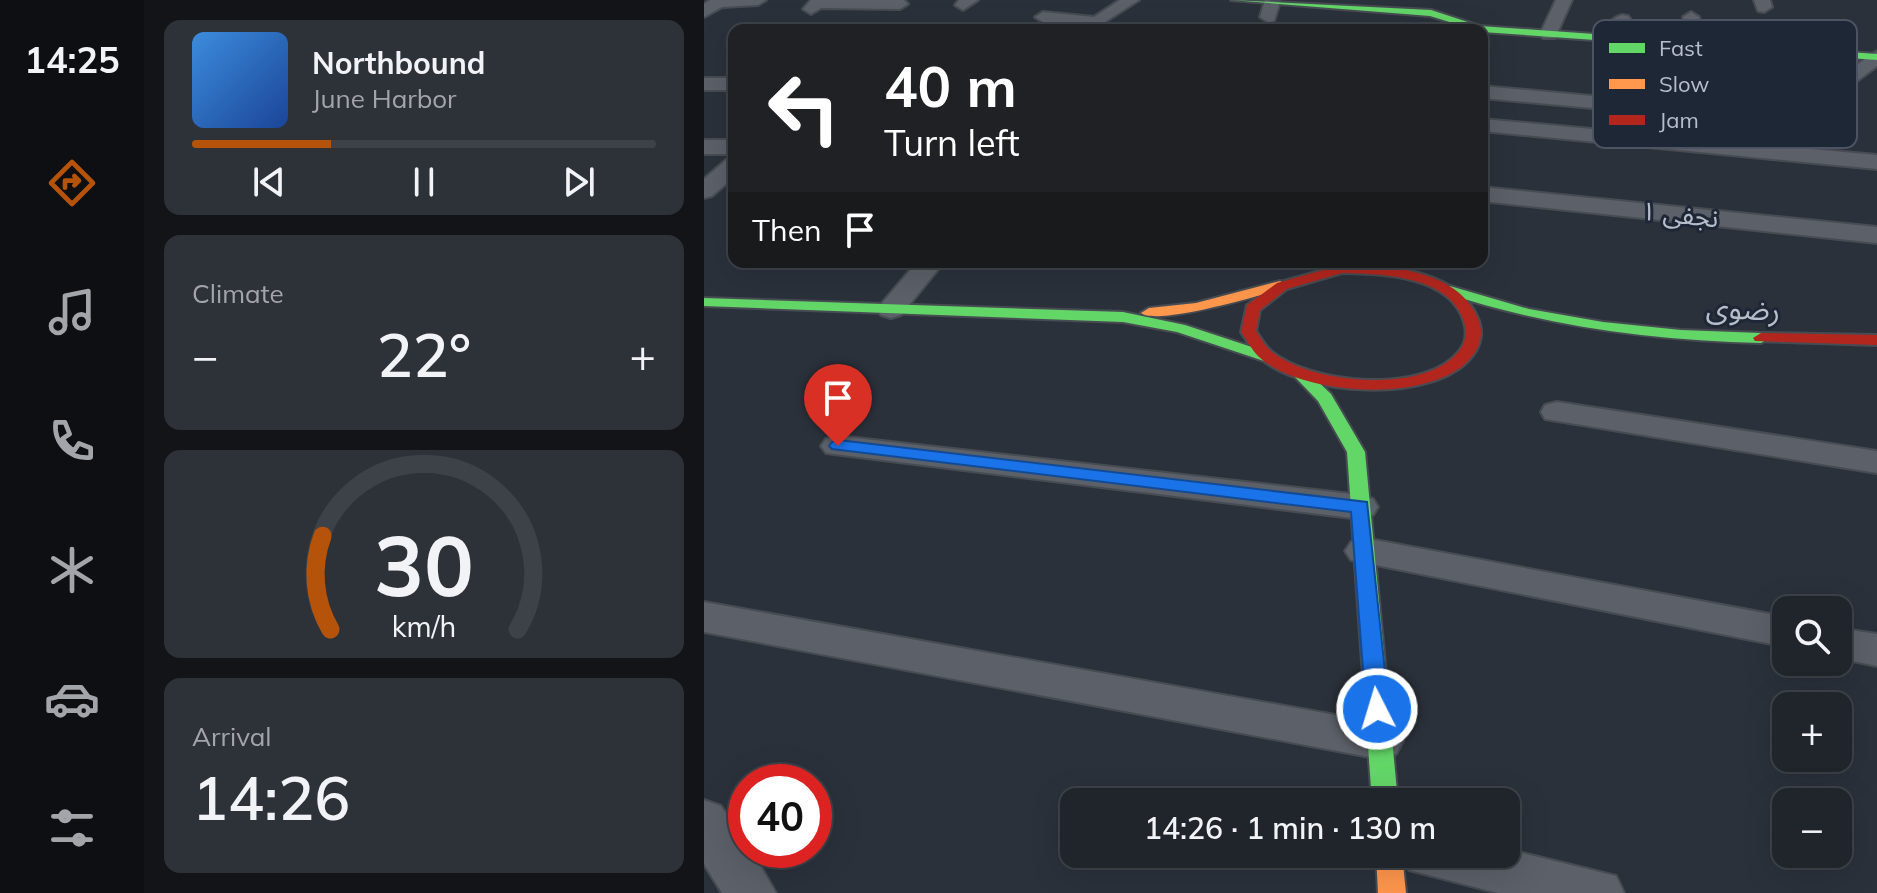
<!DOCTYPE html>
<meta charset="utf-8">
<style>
body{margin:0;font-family:Mulish,"Noto Sans Arabic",sans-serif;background:#2d3138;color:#f1f3f6;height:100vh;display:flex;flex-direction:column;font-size:30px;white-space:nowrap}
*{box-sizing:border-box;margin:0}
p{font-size:26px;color:#a2a5a9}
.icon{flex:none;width:44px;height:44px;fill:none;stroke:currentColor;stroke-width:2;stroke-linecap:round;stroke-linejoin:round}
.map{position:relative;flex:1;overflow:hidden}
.drawer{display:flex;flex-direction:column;gap:20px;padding:20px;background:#121418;width:560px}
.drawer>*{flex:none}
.hud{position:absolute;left:24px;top:24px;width:760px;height:244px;border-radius:16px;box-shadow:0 8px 32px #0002,0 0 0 2px #3d4248;background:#202124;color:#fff;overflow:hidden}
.fabs{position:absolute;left:1068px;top:596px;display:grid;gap:16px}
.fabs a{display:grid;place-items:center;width:80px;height:80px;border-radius:16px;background:#20252c;box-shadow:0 8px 32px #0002,0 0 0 2px #3d4248;font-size:40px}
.speed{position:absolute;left:24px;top:764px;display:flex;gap:16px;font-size:40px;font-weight:700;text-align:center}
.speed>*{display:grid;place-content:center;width:104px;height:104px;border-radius:50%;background:#20252c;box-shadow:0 8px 32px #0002,0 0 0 2px #3d4248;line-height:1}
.speed .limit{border:12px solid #d22;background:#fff;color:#111}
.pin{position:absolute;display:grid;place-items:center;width:68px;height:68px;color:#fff;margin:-82px -34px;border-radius:50% 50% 50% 0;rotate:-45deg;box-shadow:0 0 8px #0007}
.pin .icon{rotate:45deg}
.me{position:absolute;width:88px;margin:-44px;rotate:355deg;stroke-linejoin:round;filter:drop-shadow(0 0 6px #0008)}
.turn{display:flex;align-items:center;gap:28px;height:168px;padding:0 24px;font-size:36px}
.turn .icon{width:104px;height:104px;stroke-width:2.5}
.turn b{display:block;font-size:56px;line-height:68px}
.then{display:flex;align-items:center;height:76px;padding:0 24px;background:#0003;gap:16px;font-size:30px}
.big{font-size:60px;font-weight:600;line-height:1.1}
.drawer .tile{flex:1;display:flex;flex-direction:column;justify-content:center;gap:12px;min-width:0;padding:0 28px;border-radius:16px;background:#2d3138}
.drawer .dial{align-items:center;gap:0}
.dial svg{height:208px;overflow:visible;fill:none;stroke:#3d4248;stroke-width:7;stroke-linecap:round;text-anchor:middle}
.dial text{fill:#f1f3f6;stroke:none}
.song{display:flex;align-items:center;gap:24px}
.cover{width:96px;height:96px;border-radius:12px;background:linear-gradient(135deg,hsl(210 70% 55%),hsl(220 70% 35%))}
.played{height:8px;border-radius:4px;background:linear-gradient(90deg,#b45309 30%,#3d4248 30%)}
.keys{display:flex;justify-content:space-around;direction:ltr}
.heat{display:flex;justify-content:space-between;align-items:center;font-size:44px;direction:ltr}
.trip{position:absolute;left:356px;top:788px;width:460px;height:80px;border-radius:16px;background:#20252c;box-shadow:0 8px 32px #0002,0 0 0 2px #3d4248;font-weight:600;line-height:80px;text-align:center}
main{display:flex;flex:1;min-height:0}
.dock{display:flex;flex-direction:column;width:144px;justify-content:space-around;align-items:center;background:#0d0f12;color:#a2a5a9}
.dock .icon{width:56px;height:56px}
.dock .current{color:#b45309}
.dock b{font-size:36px;color:#f1f3f6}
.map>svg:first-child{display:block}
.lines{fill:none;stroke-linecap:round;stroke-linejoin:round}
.street-casing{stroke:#474c53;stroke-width:4}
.fast-casing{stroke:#474c53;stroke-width:4}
.slow-casing{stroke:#474c53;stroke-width:4}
.jam-casing{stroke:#474c53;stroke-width:4}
.street{fill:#5c6068;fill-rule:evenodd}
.fast{fill:#63d668;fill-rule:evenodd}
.slow{fill:#ff974d;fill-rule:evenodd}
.jam{fill:#b3261e;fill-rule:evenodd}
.route{fill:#1a73e8;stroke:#114b97;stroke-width:2}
.labels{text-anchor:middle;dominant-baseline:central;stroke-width:6;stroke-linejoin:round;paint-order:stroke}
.far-street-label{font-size:26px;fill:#b6bdcb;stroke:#1e2736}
.street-label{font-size:30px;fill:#b6bdcb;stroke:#1e2736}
.key{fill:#1e2736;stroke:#4c5463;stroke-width:2}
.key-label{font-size:22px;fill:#b6bdcb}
</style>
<main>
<nav class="dock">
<b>14:25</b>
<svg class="icon current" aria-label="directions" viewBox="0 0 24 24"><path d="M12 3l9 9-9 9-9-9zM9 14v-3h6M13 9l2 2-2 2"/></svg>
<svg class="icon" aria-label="music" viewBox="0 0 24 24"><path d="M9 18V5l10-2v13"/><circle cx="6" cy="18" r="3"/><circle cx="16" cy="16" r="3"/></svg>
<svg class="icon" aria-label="phone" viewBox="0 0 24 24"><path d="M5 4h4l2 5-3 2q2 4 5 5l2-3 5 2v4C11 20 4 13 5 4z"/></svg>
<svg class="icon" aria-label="climate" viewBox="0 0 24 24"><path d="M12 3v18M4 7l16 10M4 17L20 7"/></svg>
<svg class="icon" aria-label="car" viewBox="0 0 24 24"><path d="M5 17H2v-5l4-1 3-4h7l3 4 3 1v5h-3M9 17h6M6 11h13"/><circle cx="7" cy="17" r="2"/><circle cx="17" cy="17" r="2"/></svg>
<svg class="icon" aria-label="filters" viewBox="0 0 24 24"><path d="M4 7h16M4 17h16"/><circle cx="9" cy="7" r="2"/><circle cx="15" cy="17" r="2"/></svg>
</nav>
<section class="drawer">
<div class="tile">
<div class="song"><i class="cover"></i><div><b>Northbound</b><p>June Harbor</p></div></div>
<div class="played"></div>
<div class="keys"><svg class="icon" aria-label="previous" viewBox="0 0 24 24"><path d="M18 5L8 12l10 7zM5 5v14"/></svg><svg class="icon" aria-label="pause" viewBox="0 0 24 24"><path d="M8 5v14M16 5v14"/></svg><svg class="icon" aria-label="next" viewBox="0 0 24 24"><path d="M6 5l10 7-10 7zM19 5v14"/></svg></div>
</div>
<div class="tile"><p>Climate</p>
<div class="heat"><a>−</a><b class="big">22°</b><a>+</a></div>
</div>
<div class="tile dial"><svg viewBox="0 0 100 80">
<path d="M14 69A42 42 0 1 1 86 69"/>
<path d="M14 69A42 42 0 0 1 11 33" stroke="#b45309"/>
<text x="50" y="56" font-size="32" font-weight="700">30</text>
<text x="50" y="72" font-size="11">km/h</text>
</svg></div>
<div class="tile"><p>Arrival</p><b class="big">14:26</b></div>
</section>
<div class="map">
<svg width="1173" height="893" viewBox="0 0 1173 893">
<rect width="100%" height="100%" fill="#2b313b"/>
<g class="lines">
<defs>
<path id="street" d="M6,0H62L54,5L18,7L0,17V4Z
M107,0H200L204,4L196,9L117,8L107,14L99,9Z
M255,0H274L259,10L251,5Z
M416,0H435L393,27L339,22L331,17L339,12L390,17Z
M561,0L576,2L570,21L564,22L556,17Z
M852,0H868L851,38H839L836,34Z
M1050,0H1066L1068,7L1060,12L1054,11Z
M987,12L995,17L1003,44L1000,48H988L979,17Z
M918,15L924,16L927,20L909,42H897L894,38C900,29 908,17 918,15Z
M1039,42L1048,47L1024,79H1010L1007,75L1010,71L1033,43Z
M1173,51V66L1085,132H1069L1066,127L1069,122Z
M0,78H30V90H0Z
M778,86L965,103L975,109L965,115L778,98Z
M778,119L1173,155V169L778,131Z
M0,140H30V154H0Z
M30,158V177L8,196L0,198V179L22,160Z
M778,187L1173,227V243L778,201Z
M213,262H240L197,315L187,318L177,315L173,309Z
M853,402L1173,451V473L841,419L837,412L841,405Z
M134,436L656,495L669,499L674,507L669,515L656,519L122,453L117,446L122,439Z
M660,538L1082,617V647L647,560L641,551L647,542Z
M0,602L676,723L692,728L699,741L692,754L676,759L0,632Z
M1134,628L1173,634V666L1134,658Z
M0,800L17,806L42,843V850H47L72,893H18L0,864Z
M802,849L912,876L920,893H794L705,870L698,854H802Z"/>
<path id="fast" d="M527,0L727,10L776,26L1173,54V60L778,32L726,16Z
M746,286L825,309L899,322L977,330L1057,333L1065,338L1057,343C948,340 845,327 741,293V287Z
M0,298L419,312L481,325L566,353L568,356L560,361L473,332L419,322L0,306Z
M598,371L604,372L627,394L661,452L694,802H668L643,452L614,401L590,376Z"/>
<path id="slow" d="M576,281L583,285L581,288C557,295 454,326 437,313L445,308L492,303Z
M672,854H698L702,893H674Z"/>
<path id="jam" d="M637,265C683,265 756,269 775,321C779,332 777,345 769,355C733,405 596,397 554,356C548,350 542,339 537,332L543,305L573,283ZM638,273C677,274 746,275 760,322C763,332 762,343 755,351C721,395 606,384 567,351C561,346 557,338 552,331L556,310L583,289Z
M1057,333L1173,335V345L1051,341L1049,338Z"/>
</defs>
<use href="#street" class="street-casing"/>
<use href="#fast" class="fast-casing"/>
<use href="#slow" class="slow-casing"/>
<use href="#jam" class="jam-casing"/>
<use href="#street" class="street"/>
<use href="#fast" class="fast"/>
<use href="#slow" class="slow"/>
<use href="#jam" class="jam"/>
</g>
<path class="route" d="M134,440L663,502L685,709L682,716L673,718L665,716L662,709L647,512L128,449L125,446L128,442Z"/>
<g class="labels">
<g class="far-street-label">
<text transform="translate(976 214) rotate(6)">نجفی ۱</text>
</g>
<g class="street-label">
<text transform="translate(1039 308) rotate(2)">رضوی</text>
</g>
</g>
<rect x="889" y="20" width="264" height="128" rx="12" class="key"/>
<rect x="905" y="43" width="36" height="10" fill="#63d668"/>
<rect x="905" y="79" width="36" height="10" fill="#ff974d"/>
<rect x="905" y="115" width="36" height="10" fill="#b3261e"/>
<g class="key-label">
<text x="955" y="56">Fast</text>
<text x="955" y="92">Slow</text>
<text x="955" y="128">Jam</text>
</g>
</svg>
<div class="fabs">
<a><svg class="icon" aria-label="search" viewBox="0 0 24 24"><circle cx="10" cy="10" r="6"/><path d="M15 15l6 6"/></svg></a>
<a>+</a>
<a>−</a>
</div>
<div class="speed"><div class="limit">40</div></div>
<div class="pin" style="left:134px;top:446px;background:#d93025"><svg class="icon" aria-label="arrive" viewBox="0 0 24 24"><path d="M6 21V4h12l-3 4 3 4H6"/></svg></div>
<svg class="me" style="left:673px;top:709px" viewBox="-20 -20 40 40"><circle r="17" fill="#1a73e8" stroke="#fff" stroke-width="3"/><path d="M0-11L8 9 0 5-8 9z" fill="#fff"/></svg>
<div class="trip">14:26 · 1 min · 130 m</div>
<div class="hud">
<div class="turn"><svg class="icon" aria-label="left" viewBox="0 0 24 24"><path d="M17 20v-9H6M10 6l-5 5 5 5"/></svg><div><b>40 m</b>Turn left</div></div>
<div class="then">Then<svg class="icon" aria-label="arrive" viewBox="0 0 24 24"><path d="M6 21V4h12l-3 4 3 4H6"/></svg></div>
</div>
</div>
</main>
